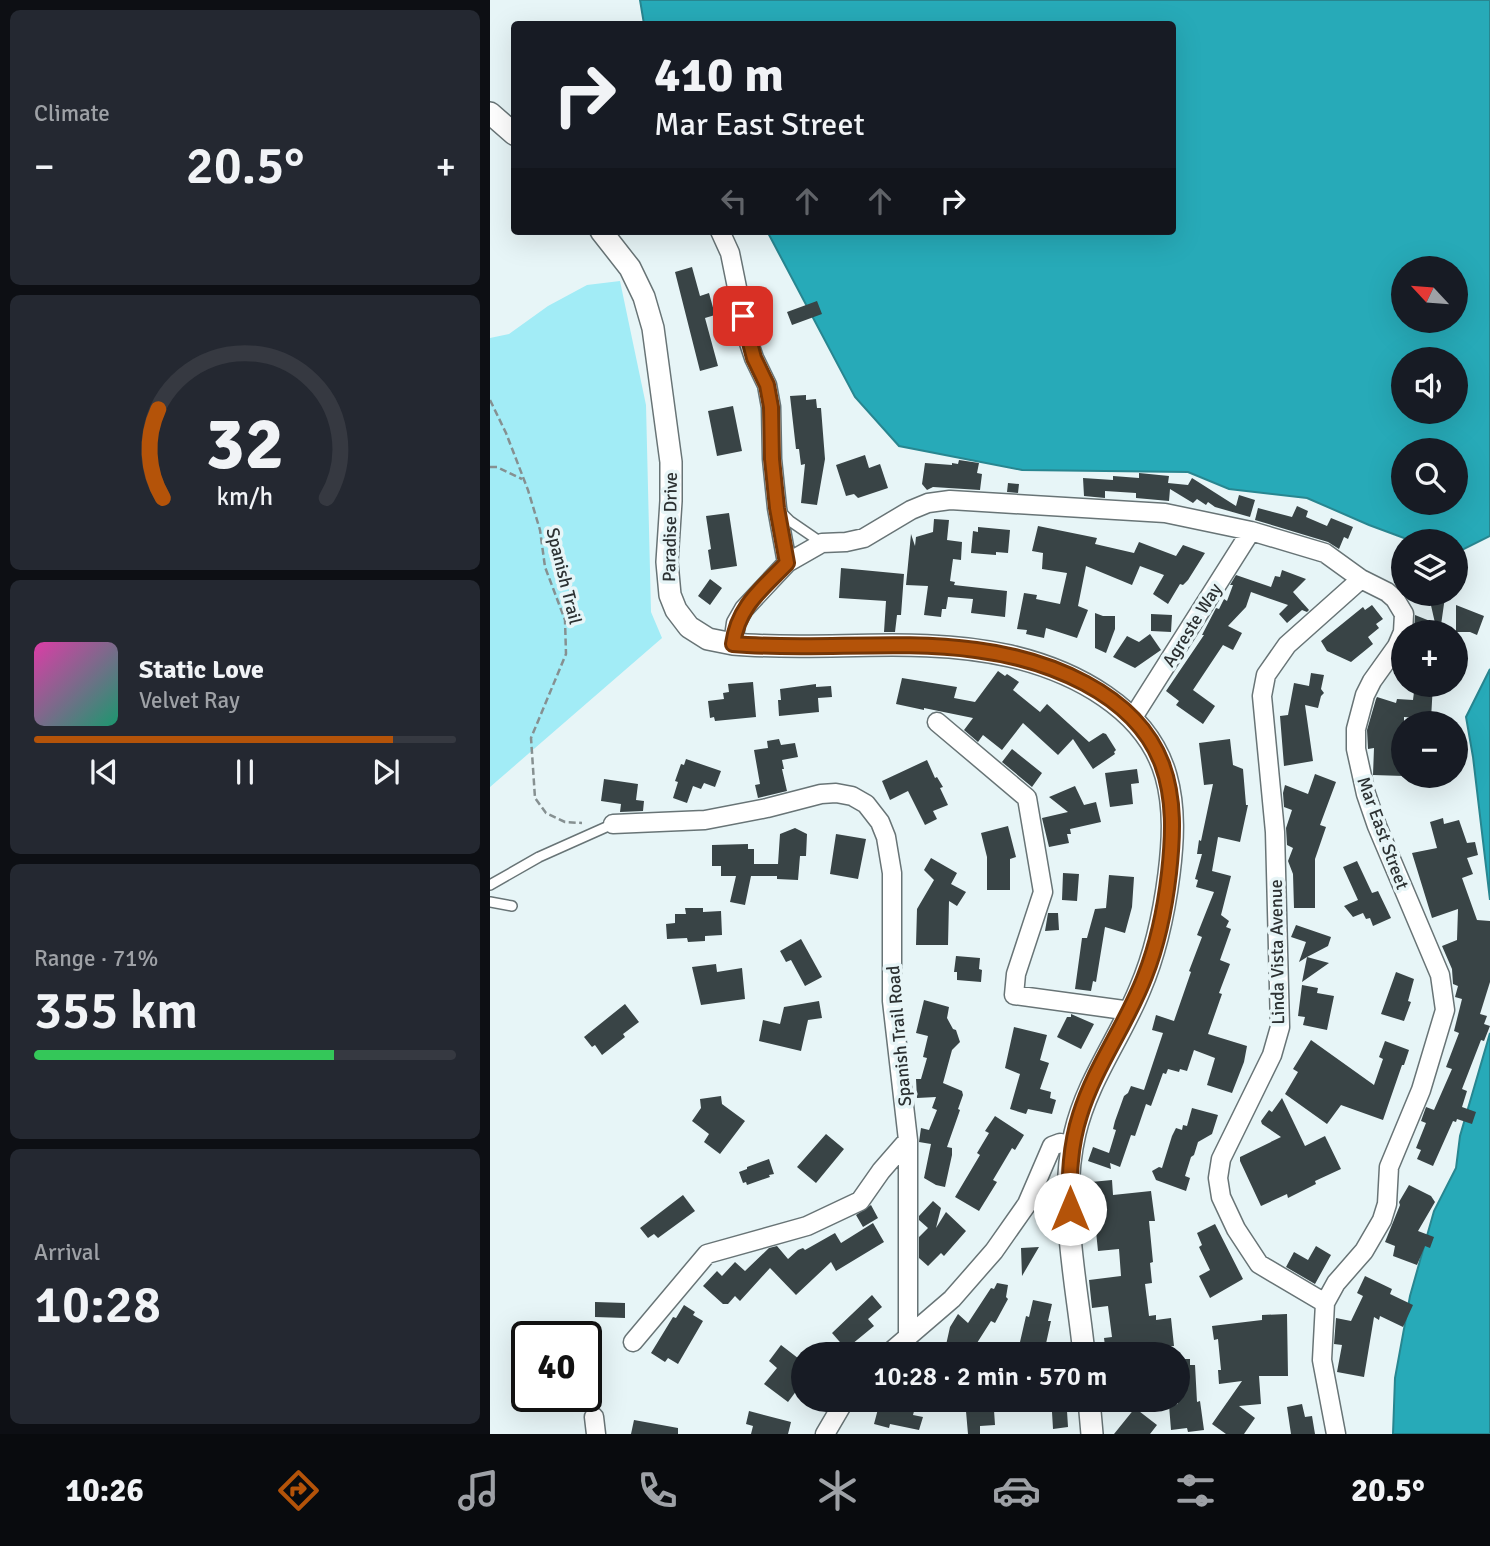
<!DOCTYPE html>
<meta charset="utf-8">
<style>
body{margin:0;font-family:Signika,sans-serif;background:#242831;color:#f1f3f6;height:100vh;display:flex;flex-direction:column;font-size:26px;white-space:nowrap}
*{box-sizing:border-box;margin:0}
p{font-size:23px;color:#9ea1a6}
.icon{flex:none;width:38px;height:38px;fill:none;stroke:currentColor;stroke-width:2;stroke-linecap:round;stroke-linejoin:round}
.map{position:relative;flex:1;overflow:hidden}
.drawer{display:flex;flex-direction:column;gap:10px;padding:10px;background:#0d0f14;width:490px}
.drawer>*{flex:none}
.banner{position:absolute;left:21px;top:21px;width:665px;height:214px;border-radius:7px;box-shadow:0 7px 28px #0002;background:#171b24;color:#f1f3f6;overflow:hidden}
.needle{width:46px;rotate:296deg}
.fabs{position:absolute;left:901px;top:256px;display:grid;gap:14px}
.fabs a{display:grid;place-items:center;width:77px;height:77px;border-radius:50%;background:#171b24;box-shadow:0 7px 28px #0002;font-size:35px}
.speed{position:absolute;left:21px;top:1321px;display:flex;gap:14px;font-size:35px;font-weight:700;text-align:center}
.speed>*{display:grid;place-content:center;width:91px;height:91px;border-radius:50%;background:#171b24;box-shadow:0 7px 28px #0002;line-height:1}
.speed .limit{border:4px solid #111;border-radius:10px;background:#fff;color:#111}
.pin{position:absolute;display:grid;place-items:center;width:60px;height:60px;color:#fff;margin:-30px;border-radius:14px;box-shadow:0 4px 10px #0006}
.me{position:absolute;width:77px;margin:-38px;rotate:0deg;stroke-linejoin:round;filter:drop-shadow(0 0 5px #0008)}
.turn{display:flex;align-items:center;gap:24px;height:147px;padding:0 28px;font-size:32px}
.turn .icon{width:91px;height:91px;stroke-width:2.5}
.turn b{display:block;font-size:49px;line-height:60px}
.lanes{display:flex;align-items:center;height:66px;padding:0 28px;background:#0003;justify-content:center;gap:35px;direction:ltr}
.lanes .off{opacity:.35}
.big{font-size:52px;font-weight:600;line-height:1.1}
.drawer .widget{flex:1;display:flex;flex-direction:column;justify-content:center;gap:10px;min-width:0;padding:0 24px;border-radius:10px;background:#242831}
.drawer .dial{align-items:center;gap:0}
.dial svg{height:182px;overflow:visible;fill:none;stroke:#363941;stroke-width:7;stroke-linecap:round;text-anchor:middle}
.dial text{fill:#f1f3f6;stroke:none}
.song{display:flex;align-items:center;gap:21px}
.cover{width:84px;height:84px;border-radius:10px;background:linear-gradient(135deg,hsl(320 70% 55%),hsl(160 70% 35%))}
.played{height:7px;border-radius:4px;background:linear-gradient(90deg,#b45309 85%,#363941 85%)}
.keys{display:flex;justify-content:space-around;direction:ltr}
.heat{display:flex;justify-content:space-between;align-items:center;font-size:38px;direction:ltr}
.charge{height:10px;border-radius:5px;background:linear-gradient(90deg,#34c759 71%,#363941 0)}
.trip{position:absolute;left:301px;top:1342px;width:399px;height:70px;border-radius:35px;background:#171b24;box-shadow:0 7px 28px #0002;font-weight:600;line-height:70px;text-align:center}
.tab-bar{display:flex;height:112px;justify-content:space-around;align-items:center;background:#090b0e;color:#9ea1a6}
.tab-bar .icon{width:49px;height:49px}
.tab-bar .active{color:#b45309}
.tab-bar b{font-size:32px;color:#f1f3f6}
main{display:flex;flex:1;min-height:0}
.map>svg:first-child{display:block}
.green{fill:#a2ecf6}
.water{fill:#27aab8;stroke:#288690;stroke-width:2;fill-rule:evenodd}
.building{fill:#394446}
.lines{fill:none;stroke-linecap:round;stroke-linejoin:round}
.service-casing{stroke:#687476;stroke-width:12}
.minor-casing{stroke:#687476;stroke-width:21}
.tertiary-casing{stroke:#687476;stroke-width:24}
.path{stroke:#869091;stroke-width:2.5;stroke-dasharray:7 3.5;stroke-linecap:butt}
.service{stroke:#fff;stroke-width:9}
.minor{stroke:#fff;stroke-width:18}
.tertiary{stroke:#fff;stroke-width:21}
.route-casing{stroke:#753606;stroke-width:18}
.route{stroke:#b45309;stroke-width:12}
.labels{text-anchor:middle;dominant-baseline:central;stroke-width:7;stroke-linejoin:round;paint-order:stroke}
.street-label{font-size:18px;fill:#2c3132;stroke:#e7f5f7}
</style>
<main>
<section class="drawer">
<div class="widget"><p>Climate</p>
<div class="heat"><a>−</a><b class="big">20.5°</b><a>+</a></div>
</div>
<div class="widget dial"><svg viewBox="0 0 100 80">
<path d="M14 69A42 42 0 1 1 86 69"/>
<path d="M14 69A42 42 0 0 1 12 30" stroke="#b45309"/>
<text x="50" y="56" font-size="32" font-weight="700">32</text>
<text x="50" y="72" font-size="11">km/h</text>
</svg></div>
<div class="widget">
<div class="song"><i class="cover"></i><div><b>Static Love</b><p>Velvet Ray</p></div></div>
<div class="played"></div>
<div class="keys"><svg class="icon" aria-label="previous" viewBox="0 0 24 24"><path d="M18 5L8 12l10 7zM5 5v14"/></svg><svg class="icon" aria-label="pause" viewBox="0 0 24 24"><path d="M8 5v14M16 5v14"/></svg><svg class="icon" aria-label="next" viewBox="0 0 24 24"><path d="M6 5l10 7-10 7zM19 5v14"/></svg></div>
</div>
<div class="widget"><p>Range · 71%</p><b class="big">355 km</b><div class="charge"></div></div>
<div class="widget"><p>Arrival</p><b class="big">10:28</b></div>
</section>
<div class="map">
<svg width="1000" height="1434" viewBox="0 0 1000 1434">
<rect width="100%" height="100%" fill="#e7f5f7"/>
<path class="green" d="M130,281L156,405L161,612L172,638L0,787V338L19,334L58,306L97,285Z"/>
<path class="water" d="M150,0H1000V536L966,553V541H922L879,525L817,498L739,489L698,472L532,470L409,446L365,397L277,231H682V24H154ZM914,268H966V320H914ZM914,359H966V411H914ZM914,450H966V502H914Z
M1000,669V900L983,757L976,717Z
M1000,1033V1434H903L905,1378L920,1296L944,1211L966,1168L970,1136Z"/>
<path class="building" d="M202,267L210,296L219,293L225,315L215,318L228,366L210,371L185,272Z
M327,301L332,314L302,325L297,312Z
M316,395V400L326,399L327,408H331L335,459L327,505L311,503L315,464L311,465L309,449H306L300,396Z
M243,406L252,451L227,456L218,411Z
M375,455L379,468L390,464L398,488L368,498L364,494L356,496L346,465Z
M469,460L489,463L487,473L492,474L490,490L443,487L437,490L432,484L435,463L462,465V463L468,464Z
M649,473L679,476L678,483L698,485L702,478L746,506L749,495L765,500L760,517L725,507L718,502L716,505L707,499L703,503L680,489L679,501L646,498V493L615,491V498L594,496L593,478L623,480V476L649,478Z
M518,483L529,484L528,493L517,492Z
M807,506L818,511L816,517L837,526L841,518L863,527L858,539L854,537L849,549L838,542L765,520L768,508L802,517Z
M239,513L247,566L221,570L218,550L221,549L216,516Z
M444,519L459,520L457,540L472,542L471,560L463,559L460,581L465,582L464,585L517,591L515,617L481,613L483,599L458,597L456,609H452L451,617L434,615L438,586L416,585L421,534L425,546L426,537L443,532Z
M548,526L607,538L605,544L644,553L649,542L686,556L693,545L715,553L698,580L693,585L690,584L678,604L663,594L674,575L650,566L642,585L596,566L588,606L598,610L587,638L556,628L554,638L536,634L537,630L527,629L534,593L547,595L546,599L570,604L577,573L552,569L553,553L542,551Z
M488,527L520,530L518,553L506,552V555L481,553L483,531L488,532Z
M351,568L414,574L411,615H407L405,632H394L396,601L349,598Z
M792,570L816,579L803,592L819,610L817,612L812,610L797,623L789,614L798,605L761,592L756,607L738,626L752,633L743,650L733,645L703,690L725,706L713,724L686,705L689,701L676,691L714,635H712L726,608L729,609L734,599L737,601L743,585H740L746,575L781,587L785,576L790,577Z
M220,579L232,588L220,605L208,596Z
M955,597L951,625L966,631V605L994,616L987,635L980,632H924L925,615L945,623L940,601Z
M882,605L893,619L886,624L889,628L878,637L883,644L861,662L837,651L831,641L873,607L875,610Z
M605,613L613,616H625V629L616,653L605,648Z
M661,614L682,615L681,632L661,631Z
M660,634L671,650L645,668L623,657L637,636L649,642Z
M508,671L515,676L517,674L529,682L523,690L550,712L557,704L599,742L613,733L616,734L626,750L624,752L625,754L603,769L583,739L568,755L533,723L512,750L493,735L488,742L474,730L483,718L434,708V710L406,704L412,678L467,687L464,698L485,702Z
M821,673L834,675L831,689L834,693L831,696L828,708L815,705L823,761L794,766L790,716L798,715L804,683L819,686Z
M263,682L266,717L225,721L224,717L220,718L218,701L234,699L233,693L239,692L238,684Z
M326,684V687L341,686L342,697L328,698L329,712L289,716L288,700H291L290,689Z
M925,684H943L941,719L914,717V776L883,775L884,748L878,749L877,730L886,699L887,697L906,703L907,699L923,700Z
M289,739L291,745L305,743L308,757L292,760L294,769H292L297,791L268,798L265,785L270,784L264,750L278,748L277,741Z
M740,739L743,765L753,769L756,805H758L750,842L728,837L722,871L741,876L731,915L739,921L736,927L741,929L730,960L740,964L729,993L732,994L718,1034L757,1046L754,1062L742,1093L717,1085L725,1058L704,1050L697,1071L690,1069L689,1072L678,1069L676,1074L673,1073L661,1106L656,1104L645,1136L641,1135L630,1167L620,1163L621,1169L598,1161L603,1147L619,1153L626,1130L623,1129L625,1121L634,1096L638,1093L641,1086L654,1090L673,1033L662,1030L666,1015L684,1021L701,972L699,971L712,937L707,935L724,892L706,887L708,880L705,879L712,854H707L709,840L711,841L723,784L714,785L709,743Z
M522,749L552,773L542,787L512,762Z
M196,759L231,771L225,787L214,783L211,789L203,786L197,803L183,798L188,782L185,781L191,764L194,765Z
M437,760L445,778L447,777L453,787L450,788L458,805L443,811L447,819L435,825L418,791L400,800L392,781Z
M647,769L649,783L641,784L643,804L620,807L615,773Z
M825,774L846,782L830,825L836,827L825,859V908H804L803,874L798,861L803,848L797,845L796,828L802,810L794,807L793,793L795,785L818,794Z
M114,779L148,784L146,800L154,801L153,811L130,812L131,804L111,801Z
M585,786L594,805L606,802L611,822L580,829L581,834H577L579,843L559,847L552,818L578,812L559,797Z
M953,818L954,824L969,820L977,843L985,842L988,855L977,858L983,874L972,878L987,920L1000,921V982L990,1014L997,1016L994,1024L1000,1026L994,1041L991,1040L972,1089L977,1091L972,1107L986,1112L982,1124L967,1119L966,1122L963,1121L943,1166L927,1159L931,1150L926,1148L936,1123L931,1121L936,1107L944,1110L962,1069L956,1067L969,1033L964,1031L972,999L965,997L968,986L963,984L962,969L952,946L967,940L968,909L942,918L922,853L947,848L940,822Z
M518,826L526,857L520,859V890H497V857L491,833Z
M305,828L317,834L316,856H310L308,880L287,879V876H261L255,905L240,902L246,876H231V866H222V845L258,844V849H264V864H288L290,834Z
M346,834L376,839L368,879L340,874Z
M441,858L467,873L461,884L476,892L467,906L459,901L458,945H426L427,909L444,880L434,870Z
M867,861L882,893L888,891L901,918L883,926L880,918L876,919L873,913L863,917L854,906L868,900L853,867Z
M573,873L589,874L587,901L572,900Z
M619,875L644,877L642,907L635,933L615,927L606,982L603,981L601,991L585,989L592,938H597L605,909L616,908Z
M195,908H213V912L231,911L232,935L215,936V941L198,942L197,938L177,939L176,924L185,923V914H196Z
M558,913H568L569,930L555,931Z
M806,925L841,937L838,946L817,957L839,963L812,982L817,957L809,962L816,942L801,937Z
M311,939L332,977L315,986L301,960L296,962L290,951Z
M466,956L490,958L489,969L492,970L491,982L467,980V972H464Z
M226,964L227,972L252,968L255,999L211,1005L202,967Z
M906,972L924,979L918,1001L921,1002L914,1021L891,1014Z
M812,985L828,988L827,993L844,996L837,1030L813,1025L815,1017L808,1016Z
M434,1000L459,1007L457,1018L463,1029L466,1030L470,1042L462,1050L453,1083L472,1091L473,1095L468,1109L470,1110L457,1147L462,1148V1155L455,1187L446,1185L434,1178L441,1144L429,1142L431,1128L439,1130L447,1110L442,1108L446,1097L427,1098L426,1079H431L437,1058L433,1057L438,1036L426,1033Z
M329,1001L332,1018L318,1020L311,1051L269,1041L273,1020L290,1024L294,1007Z
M135,1004L149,1022L133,1034L135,1037L112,1055L105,1045L102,1047L94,1037Z
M581,1014L604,1024L591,1049L567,1037L577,1017H581Z
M524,1027L557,1035L550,1060L559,1063L550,1089L561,1092L560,1098L566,1100L562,1114L538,1109L536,1114L520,1109L530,1074L515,1068Z
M821,1040L884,1085L893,1059L889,1057L895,1041L919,1050L914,1065H912L893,1120L851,1105L837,1124L795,1094L808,1072L803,1069Z
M231,1096L232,1104L255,1121L230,1154L214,1142L219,1134L202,1121L211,1108L210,1099Z
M792,1098L815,1146L835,1136L851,1169L825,1181L826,1184L798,1198L797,1194L771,1206L750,1161V1157L791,1137L772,1124L771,1121L779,1110L782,1112Z
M702,1108L728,1115L722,1134L708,1142L704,1155L701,1157L695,1176L700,1178L696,1191L666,1180L662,1171L669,1167L672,1168L682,1136L686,1128L692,1130L693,1125L697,1126Z
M505,1116L534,1135L525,1150L522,1148L503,1180L507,1182L489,1211L465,1197L490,1155L487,1153L499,1133L495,1131Z
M336,1134L354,1149L326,1183L307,1167Z
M279,1159L284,1174L279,1175L280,1177L257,1185L256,1182L253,1183L249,1172L257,1169V1167Z
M622,1180L623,1195L661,1191L665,1221H659L663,1262L660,1263L662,1283L655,1284L659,1316L666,1315V1320L681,1318L684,1346L632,1351V1353L616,1354L614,1338L622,1337L618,1306L602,1308L599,1280L631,1276L629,1249L608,1251L601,1182Z
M919,1185L941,1196L945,1202L928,1231L944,1237L940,1248L935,1246L927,1265L903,1256L905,1246L895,1242L910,1205L909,1202Z
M193,1195L205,1211L168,1238L164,1234L158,1238L150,1228Z
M443,1201L451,1208L446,1228L456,1212L476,1231L454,1256L451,1253L438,1266L429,1258V1237L438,1228L429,1220V1216Z
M381,1205L388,1218L373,1227L366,1215Z
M383,1223L394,1242L346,1271L341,1262L306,1295L280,1268L250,1301L245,1296L238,1304H233L213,1286L227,1271L232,1276L245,1262L255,1271L279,1248L287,1246L298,1259L308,1250L313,1248L315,1250L345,1233L351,1243Z
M725,1224L753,1279L720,1298L709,1276L720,1270L709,1247L712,1245L707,1233Z
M826,1246L841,1255L825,1284L796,1267L804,1252L818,1260Z
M549,1247L532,1276L531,1248Z
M875,1276L902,1289L900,1294L923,1305L913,1327L890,1316L889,1320L884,1317L874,1377L847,1372L852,1345L844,1344L846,1318L861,1321L873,1296L867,1293Z
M507,1283L518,1285L516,1297L518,1299L505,1323L501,1321L480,1354H454L460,1327L468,1314L478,1323L501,1288L504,1289Z
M382,1295L392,1307L378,1319L384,1326L356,1349L342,1333Z
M543,1300L562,1304L558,1321H561L555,1348L530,1342L536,1316L539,1317Z
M105,1302L135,1303V1318L105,1317Z
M194,1305L205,1312L203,1315L213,1321L188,1364L178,1358L175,1362L161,1353L183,1317L186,1318Z
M797,1314L798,1376H769L771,1404L749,1406L765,1418L754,1434H736L722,1424L752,1381L729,1384L728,1370H731L728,1339L724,1340L722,1326L772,1320V1315Z
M291,1345L313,1362V1382L298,1402L274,1384L287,1368L279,1361Z
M688,1359H700V1365H705L707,1402L710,1401L714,1430L698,1432L697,1428L681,1430L679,1405L688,1404Z
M406,1400H427L423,1415L433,1417L429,1430L400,1424L399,1428L384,1424L388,1409L403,1412Z
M475,1400H492V1403H500V1410H504L505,1425L490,1426V1434H478Z
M812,1404L815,1417L822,1416L825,1434H801L797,1407Z
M645,1408L667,1425L660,1434H624Z
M259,1411L301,1422L298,1434H261L263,1426L256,1424Z
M577,1411L578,1427L563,1429L562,1412Z
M144,1420L188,1428V1434H141Z"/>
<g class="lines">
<defs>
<path id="service" d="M290,511L300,521L332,543
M0,885L49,857L123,824
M0,902L22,906"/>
<path id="minor" d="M230,231L240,253L257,337L264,358L277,385L281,407L282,459L287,508L297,563
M243,644L246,623L254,609L297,563L332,543L356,542L374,538L421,510L438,503L460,500L675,513L761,531L835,553L871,579L897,592L905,599L914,614L913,632L907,646L882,681L875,695L866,729V749L876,794L887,826L950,975L955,1010L931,1090L899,1167L897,1204L892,1220L874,1251L846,1283L835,1303L832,1360L846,1434
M642,719L761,531
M447,722L537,798L553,892L526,974L524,995L641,1011
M123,824L215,820L277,808L331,794L346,793L362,796L376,804L390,822L396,837L402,873V1001L418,1140V1336
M835,1303L769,1264L746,1229L731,1197L728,1178L731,1159L782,1055L790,1027L785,832L772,696L776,675L797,645L871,579
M143,1342L217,1254L317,1226L370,1201L391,1171L418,1140
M398,1354L462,1299L504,1251L537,1204L562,1146L570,1143L582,1145
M104,1417L106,1434
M335,1434L355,1400"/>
<path id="tertiary" d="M0,113L24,134
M111,231L140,268L154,297L163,328L181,462V501L177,562L180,595L186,610L199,627L218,639L243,644C335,652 429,635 520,656C584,671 657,708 676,776C685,808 683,842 679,874C674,913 666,952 650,989C630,1038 597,1081 585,1133C568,1204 587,1283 594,1354
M599,1400L602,1434"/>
</defs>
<use href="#service" class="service-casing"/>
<use href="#minor" class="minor-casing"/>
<use href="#tertiary" class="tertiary-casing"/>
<path class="path" d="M0,400L16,433L38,490L50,530L55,567L75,620L76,654L41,738L45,798L56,813L75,822L92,823
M0,467H7L32,479"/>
<use href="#service" class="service"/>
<use href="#minor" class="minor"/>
<use href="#tertiary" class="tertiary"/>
</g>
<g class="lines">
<defs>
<path id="route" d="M253,316L264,358L277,385L281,407L282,459L287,508L297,563C272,589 248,606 243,644C324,651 406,639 486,650C556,659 645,692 672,764C685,799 683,837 679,873C675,908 668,943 655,976C637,1024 605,1066 590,1115C580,1146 579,1177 580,1209"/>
</defs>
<use href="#route" class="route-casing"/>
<use href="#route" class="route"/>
</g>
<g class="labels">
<g class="street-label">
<text transform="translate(180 527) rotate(-89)">Paradise Drive</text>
<text transform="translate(74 576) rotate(76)">Spanish Trail</text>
<text transform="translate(702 625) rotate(-58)">Agreste Way</text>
<text transform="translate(893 833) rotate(70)">Mar East Street</text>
<text transform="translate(787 952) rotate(-91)">Linda Vista Avenue</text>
<text transform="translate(409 1036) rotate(-95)">Spanish Trail Road</text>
</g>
</g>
</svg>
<div class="fabs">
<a><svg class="needle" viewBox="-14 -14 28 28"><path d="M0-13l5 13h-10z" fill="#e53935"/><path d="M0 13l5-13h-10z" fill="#9ea1a6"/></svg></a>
<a><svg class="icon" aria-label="sound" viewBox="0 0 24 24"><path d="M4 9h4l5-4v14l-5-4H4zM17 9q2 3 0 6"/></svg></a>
<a><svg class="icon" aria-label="search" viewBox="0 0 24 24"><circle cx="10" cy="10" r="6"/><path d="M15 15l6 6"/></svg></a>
<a><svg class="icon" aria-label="layers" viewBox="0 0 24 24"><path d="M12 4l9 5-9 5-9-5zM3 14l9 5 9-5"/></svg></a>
<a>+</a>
<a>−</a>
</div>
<div class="speed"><div class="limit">40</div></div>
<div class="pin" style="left:253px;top:316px;background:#d93025"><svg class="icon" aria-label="arrive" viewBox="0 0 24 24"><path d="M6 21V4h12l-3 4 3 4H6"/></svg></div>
<svg class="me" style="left:580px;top:1209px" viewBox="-20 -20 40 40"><circle r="19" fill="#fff"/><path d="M0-13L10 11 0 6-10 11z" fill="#b45309"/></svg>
<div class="trip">10:28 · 2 min · 570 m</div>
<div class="banner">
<div class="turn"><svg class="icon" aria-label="right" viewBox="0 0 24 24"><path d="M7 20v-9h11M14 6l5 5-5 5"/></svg><div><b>410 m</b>Mar East Street</div></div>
<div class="lanes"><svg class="icon off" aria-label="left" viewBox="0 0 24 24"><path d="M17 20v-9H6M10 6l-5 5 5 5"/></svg><svg class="icon off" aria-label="ahead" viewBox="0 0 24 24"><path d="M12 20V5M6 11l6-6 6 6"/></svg><svg class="icon off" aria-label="ahead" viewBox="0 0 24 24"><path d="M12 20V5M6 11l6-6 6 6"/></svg><svg class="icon" aria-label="right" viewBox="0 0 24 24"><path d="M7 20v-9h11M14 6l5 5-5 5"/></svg></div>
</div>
</div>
</main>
<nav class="tab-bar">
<b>10:26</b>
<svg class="icon active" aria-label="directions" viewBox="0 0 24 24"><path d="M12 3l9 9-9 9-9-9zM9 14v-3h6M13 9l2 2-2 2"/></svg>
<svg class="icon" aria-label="music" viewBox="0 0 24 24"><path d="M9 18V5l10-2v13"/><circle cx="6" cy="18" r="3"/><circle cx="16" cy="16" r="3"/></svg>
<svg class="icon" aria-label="phone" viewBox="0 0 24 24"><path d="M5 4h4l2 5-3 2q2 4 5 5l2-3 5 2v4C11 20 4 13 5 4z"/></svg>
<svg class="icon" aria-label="climate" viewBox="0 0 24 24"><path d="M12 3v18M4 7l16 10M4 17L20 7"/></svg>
<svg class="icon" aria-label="car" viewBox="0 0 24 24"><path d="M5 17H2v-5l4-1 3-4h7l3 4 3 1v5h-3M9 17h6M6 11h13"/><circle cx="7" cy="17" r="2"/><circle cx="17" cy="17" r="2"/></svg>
<svg class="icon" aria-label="filters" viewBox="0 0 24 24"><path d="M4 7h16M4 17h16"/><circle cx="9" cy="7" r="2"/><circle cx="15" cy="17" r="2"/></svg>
<b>20.5°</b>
</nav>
